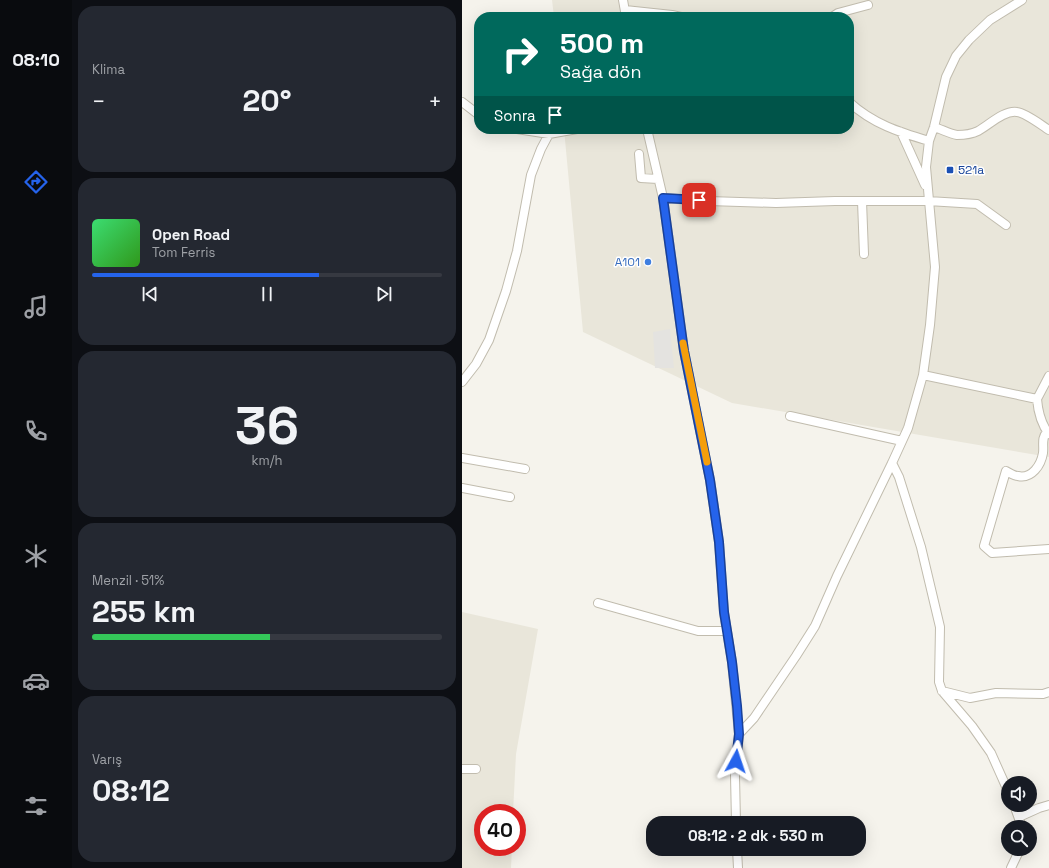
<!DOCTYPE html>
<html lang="tr">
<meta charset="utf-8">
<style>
body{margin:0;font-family:"Space Grotesk",sans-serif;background:#242831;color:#f1f3f6;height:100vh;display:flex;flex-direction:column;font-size:15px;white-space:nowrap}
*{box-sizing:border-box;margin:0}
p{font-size:13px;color:#9ea1a6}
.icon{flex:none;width:22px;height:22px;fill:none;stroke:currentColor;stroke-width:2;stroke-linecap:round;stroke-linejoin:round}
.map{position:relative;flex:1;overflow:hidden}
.panel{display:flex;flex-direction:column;gap:6px;padding:6px;background:#0d0f14;width:390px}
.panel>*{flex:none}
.banner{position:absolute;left:12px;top:12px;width:380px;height:122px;border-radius:16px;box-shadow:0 4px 16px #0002;background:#00695c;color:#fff;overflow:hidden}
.tools{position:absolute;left:539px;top:776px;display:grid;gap:8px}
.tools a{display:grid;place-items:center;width:36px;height:36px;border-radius:50%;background:#171b24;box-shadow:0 4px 16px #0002;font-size:20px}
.speed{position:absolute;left:12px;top:804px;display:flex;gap:8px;font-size:20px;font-weight:700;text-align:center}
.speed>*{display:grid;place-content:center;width:52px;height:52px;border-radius:50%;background:#171b24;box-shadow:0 4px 16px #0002;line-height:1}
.speed .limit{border:6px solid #d22;background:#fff;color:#111}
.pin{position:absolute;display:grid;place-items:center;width:34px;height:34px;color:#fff;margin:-17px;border-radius:8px;box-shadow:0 2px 6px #0006}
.me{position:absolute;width:44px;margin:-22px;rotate:5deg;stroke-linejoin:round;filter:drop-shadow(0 0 3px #0008)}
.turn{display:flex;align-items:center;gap:14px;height:84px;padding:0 20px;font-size:18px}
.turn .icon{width:52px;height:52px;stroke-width:2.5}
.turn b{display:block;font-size:28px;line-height:34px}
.then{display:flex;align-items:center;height:38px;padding:0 20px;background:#0003;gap:8px;font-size:15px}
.big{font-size:30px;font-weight:600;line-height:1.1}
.panel .card{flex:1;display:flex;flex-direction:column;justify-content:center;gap:6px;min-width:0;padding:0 14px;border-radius:16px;background:#242831}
.panel .dial{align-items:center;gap:0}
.dial b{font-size:52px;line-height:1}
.song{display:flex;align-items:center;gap:12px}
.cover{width:48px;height:48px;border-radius:6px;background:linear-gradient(135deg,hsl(140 70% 55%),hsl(110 70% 35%))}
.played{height:4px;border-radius:2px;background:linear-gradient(90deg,#2563eb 65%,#363941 65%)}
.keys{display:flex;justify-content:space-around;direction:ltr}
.heat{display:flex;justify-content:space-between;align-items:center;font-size:22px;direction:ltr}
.charge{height:6px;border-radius:3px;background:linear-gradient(90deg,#34c759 51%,#363941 0)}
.trip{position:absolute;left:184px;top:816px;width:220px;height:40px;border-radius:16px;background:#171b24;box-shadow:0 4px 16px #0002;font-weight:600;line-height:40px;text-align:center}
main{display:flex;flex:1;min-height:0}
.tabs{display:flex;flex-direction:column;width:72px;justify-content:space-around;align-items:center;background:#090b0e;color:#9ea1a6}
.tabs .icon{width:28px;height:28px}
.tabs .current{color:#2563eb}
.tabs b{font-size:18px;color:#f1f3f6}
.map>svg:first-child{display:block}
.residential{fill:#e9e6da}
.parking{fill:#e4e3e0}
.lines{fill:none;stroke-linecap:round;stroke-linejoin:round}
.minor-casing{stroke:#c1bcae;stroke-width:10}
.minor{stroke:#fff;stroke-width:8}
.route-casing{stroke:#184099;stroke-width:10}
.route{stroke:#2563eb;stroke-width:7}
.slow{stroke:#f59e0b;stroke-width:7}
.transit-dot{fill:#1a4fb4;stroke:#fff;stroke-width:1.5}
.shop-dot{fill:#3f7fe0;stroke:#fff;stroke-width:1.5}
.labels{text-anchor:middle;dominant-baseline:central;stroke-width:3;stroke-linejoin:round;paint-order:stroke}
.transit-label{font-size:12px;fill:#164399;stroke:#fff;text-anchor:start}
.shop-label{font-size:12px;fill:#366cbe;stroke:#fff;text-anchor:end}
</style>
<main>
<nav class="tabs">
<b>08:10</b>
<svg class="icon current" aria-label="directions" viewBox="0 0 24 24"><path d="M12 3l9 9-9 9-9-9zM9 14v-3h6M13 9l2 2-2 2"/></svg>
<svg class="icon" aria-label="music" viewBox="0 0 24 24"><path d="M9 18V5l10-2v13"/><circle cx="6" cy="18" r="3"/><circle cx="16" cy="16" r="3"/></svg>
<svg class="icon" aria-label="phone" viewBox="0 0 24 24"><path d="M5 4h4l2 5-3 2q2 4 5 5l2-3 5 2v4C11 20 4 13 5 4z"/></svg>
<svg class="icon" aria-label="climate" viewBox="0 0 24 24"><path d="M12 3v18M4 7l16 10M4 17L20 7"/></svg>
<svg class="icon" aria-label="car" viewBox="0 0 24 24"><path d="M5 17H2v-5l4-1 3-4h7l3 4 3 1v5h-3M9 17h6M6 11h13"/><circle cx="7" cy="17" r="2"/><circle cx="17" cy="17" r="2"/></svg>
<svg class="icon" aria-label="filters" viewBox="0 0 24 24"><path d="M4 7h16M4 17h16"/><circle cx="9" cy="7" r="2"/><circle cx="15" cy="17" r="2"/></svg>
</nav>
<section class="panel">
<div class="card"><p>Klima</p>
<div class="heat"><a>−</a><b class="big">20°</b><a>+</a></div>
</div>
<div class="card">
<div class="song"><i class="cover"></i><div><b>Open Road</b><p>Tom Ferris</p></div></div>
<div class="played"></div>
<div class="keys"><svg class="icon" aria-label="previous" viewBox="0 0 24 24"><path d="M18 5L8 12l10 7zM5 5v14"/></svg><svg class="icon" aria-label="pause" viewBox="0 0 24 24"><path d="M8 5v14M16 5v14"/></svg><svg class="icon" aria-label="next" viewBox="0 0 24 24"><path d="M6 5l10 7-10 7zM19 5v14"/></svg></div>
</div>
<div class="card dial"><b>36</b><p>km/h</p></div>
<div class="card"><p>Menzil · 51%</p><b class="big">255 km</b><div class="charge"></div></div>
<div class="card"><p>Varış</p><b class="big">08:12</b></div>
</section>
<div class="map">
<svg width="587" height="868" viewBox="0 0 587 868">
<rect width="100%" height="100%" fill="#f5f3ec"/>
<path class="residential" d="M90,0H587V457L270,403L121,332L102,129H387V17H92Z
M0,612L76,629L54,754L51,813H21V847H50L49,868H0Z"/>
<path class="parking" d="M208,329L212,368H193L191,332Z"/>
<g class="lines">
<defs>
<path id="minor" d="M161,0L164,17
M163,10L210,15L219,17
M370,17L376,13L406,5
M0,102L17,115
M387,102C411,124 437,132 467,141
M472,127C479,129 488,134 495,135C502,135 510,134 516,131C527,125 542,110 555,112C564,113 579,125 587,130
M55,129L87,134L115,129
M185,129L201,198L222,351L248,480L257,542L262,613L270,662L277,734L273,775L274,823
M439,132L463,185
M177,154L179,178L196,179
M201,198L246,201L314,203L373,201H466L515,204L544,225
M400,201L402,254
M461,375L575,399L587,376
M0,382L14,364L27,340L44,291L55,251L69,175L79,149L87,134
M575,399C576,411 579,424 587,434
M328,416L440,441
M585,432C579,438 582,445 581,453C579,465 570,479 556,476C552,476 548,473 544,471L522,546L530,553L587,549
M0,458L63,469
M430,463L437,477L459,547L478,627L477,682L480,691L510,726L529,753L546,791
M0,488L48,497
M136,603L236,631H265
M480,691L508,698L534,693L581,694L587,692
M277,734L292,718L334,656L353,626L375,576L430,463L446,428L461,375L468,325L473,267L464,167L467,141L472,127L484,77L494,56L507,40L528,20L560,0
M0,769H14
M552,805L560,827
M557,817L577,808L587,805
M275,849L276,868
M549,868L558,849"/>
</defs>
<use href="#minor" class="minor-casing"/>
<use href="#minor" class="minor"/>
</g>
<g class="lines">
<defs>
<path id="route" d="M237,200L201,198L222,351L248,480L257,542L262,612L270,662L275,706L277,734L274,761"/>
</defs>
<use href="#route" class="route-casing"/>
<use href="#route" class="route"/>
<path class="slow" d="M221,343L245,462"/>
</g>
<rect class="transit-dot" x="484" y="166" width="8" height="8" rx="2"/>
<circle class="shop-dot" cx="186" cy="262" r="4"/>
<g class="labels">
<g class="transit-label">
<text x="496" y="170">521a</text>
</g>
<g class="shop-label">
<text x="178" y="262">A101</text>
</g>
</g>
</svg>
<div class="tools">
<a><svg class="icon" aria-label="sound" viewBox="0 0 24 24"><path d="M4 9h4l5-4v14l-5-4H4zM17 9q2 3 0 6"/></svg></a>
<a><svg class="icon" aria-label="search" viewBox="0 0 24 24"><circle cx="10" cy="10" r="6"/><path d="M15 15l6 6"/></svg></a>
</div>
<div class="speed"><div class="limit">40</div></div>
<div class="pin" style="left:237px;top:200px;background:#d93025"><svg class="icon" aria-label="arrive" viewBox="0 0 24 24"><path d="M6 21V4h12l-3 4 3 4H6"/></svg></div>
<svg class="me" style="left:274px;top:761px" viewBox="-20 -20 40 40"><path d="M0-17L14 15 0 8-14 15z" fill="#2563eb" stroke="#fff" stroke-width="4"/></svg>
<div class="trip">08:12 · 2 dk · 530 m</div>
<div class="banner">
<div class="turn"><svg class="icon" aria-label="right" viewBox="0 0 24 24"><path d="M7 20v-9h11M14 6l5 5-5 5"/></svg><div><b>500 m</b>Sağa dön</div></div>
<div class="then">Sonra<svg class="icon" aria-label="arrive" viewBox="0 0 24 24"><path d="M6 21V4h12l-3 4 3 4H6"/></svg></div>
</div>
</div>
</main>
